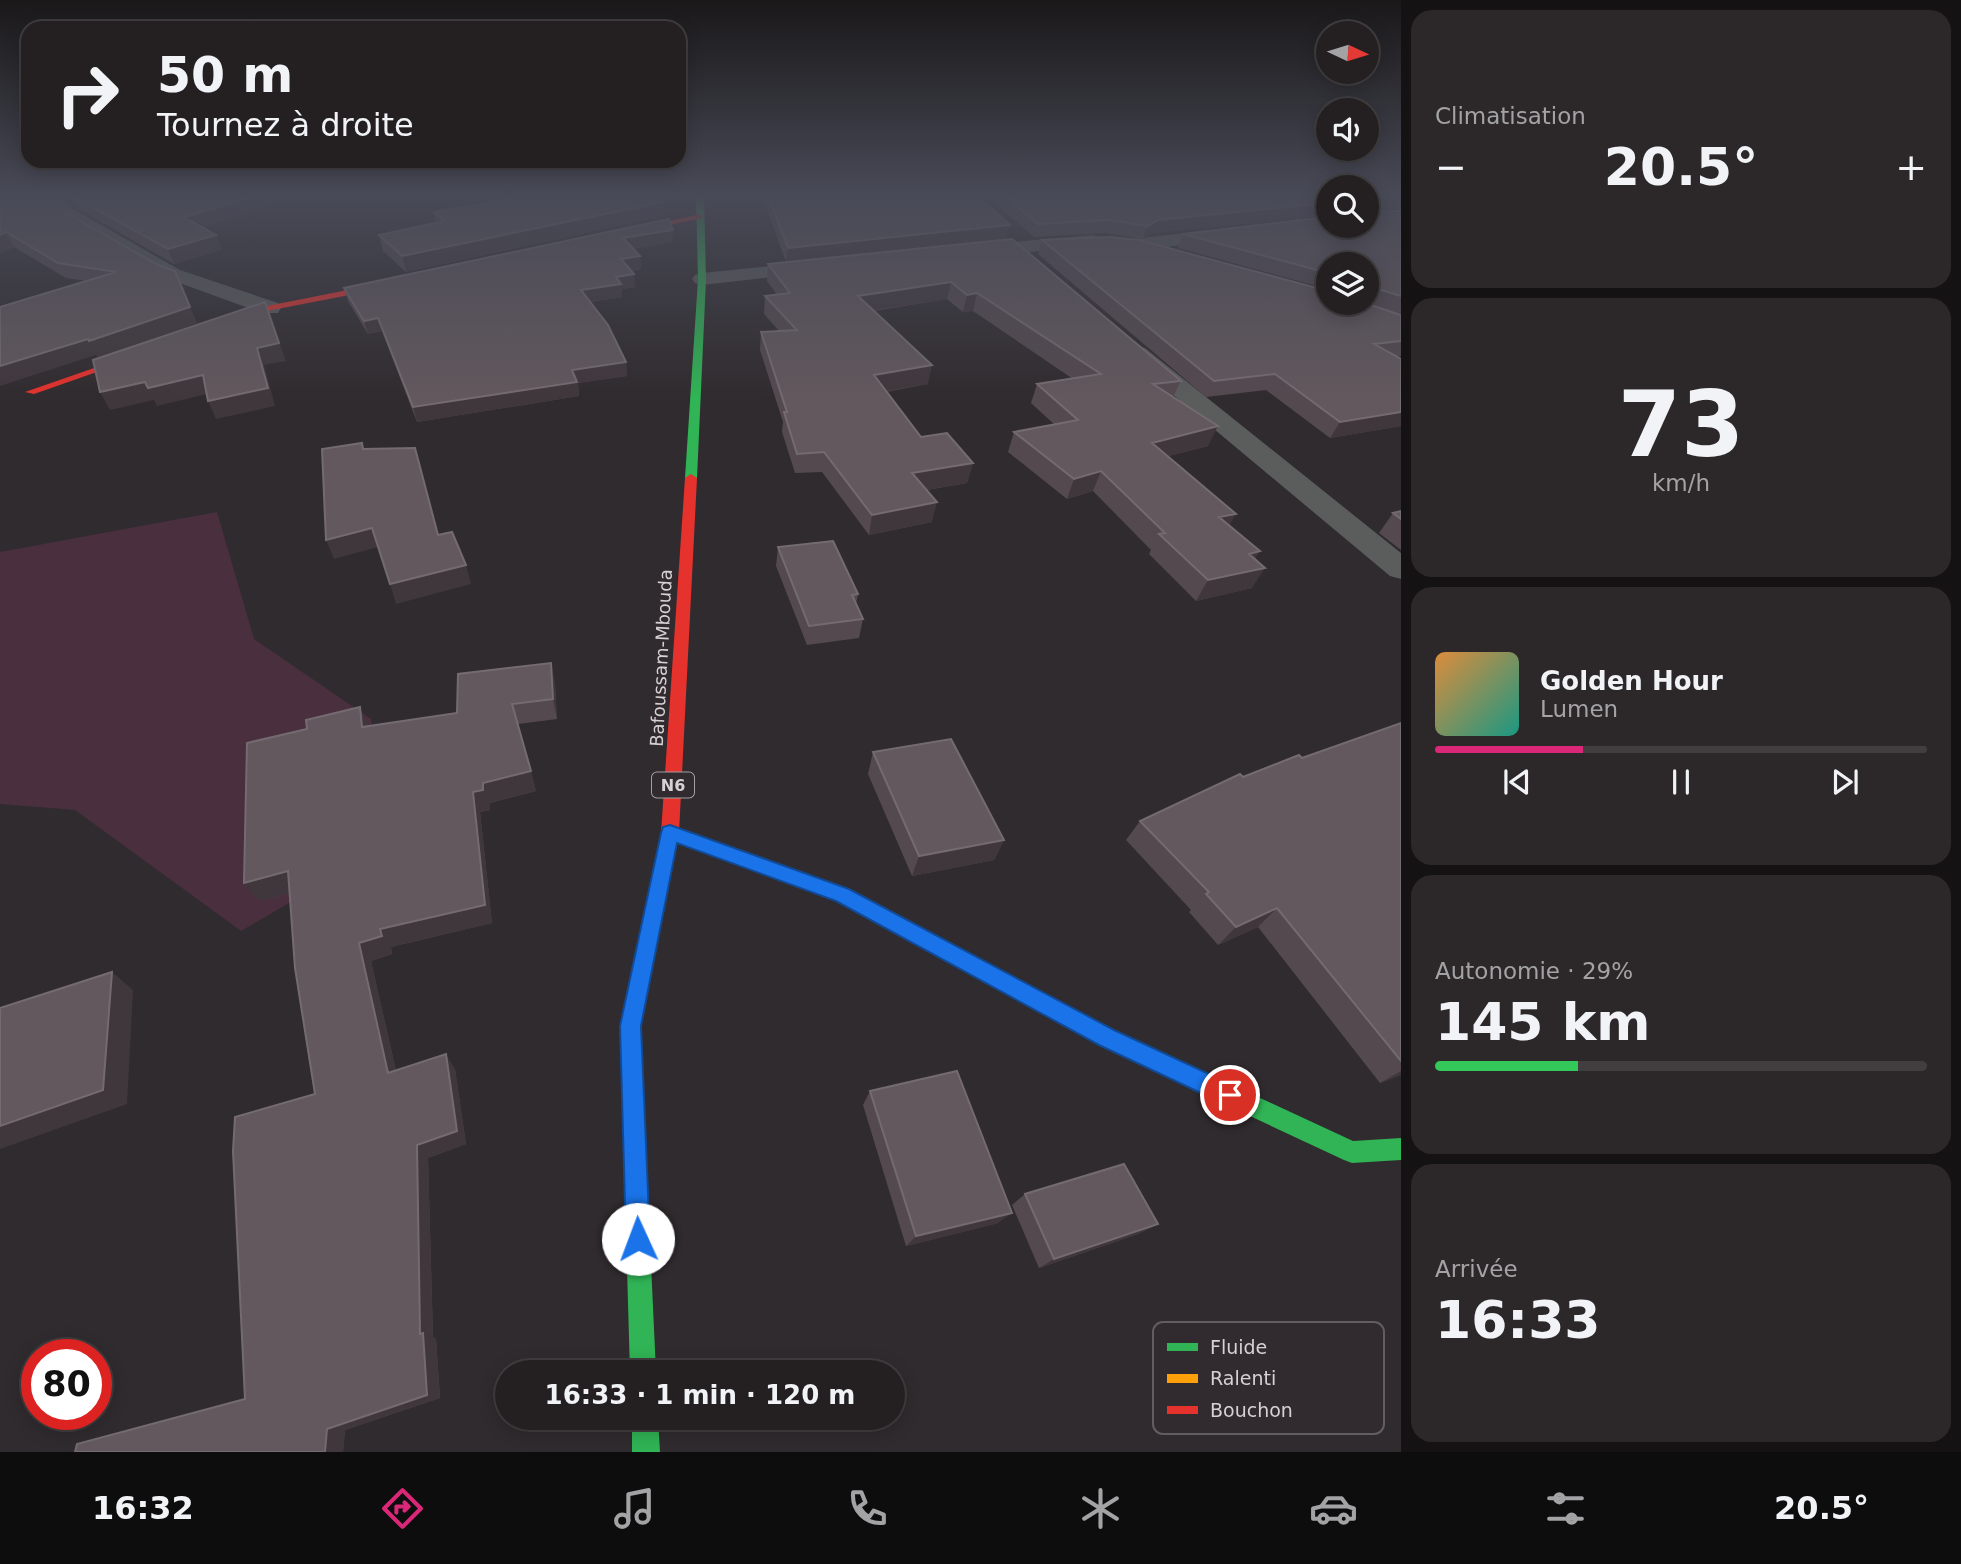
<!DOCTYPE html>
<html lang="fr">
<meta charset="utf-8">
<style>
body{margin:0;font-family:"DejaVu Sans",sans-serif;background:#2c282a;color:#f1f3f6;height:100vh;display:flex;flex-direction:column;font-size:26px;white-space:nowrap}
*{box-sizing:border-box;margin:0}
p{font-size:23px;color:#a3a3a5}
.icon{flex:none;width:38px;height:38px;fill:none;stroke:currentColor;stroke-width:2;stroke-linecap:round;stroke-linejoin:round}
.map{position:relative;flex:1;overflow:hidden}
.sheet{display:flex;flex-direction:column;gap:10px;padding:10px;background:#141213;width:560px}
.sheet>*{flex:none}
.hud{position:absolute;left:21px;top:21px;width:665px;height:147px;border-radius:21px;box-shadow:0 4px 18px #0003,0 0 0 2px #413e40;background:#242022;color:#f1f3f6;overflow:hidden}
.needle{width:46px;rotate:94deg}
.controls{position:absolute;left:1316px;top:21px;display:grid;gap:14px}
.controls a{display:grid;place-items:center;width:63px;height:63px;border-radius:50%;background:#242022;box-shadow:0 4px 18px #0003,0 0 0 2px #413e40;font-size:35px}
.speed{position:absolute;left:21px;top:1339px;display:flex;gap:14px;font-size:35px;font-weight:700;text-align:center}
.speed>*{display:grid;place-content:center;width:91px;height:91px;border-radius:50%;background:#242022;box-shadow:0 4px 18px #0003,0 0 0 2px #413e40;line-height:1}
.speed .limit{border:10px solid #d22;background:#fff;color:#111}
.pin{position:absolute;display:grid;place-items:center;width:60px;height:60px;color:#fff;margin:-30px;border:4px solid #fff;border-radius:50%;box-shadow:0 2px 7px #0007}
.me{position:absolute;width:77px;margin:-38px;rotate:358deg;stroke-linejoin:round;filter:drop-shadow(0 0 5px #0008)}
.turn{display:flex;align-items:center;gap:24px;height:147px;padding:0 21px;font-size:32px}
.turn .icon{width:91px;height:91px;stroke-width:2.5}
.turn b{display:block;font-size:49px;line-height:60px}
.big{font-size:52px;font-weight:700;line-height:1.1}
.sheet .card{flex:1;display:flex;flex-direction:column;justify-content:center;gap:10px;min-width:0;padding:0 24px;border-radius:21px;background:#2c282a}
.sheet .dial{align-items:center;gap:0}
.dial b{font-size:91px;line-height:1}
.song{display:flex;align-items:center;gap:21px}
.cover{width:84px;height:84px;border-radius:10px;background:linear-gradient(135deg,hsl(30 70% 55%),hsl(170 70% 35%))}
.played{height:7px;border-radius:4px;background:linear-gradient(90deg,#db2777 30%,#413e40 30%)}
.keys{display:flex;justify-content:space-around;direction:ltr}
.heat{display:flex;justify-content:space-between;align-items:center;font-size:38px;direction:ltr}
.charge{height:10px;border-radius:5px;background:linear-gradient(90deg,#34c759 29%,#413e40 0)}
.trip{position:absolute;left:495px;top:1360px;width:410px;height:70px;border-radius:35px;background:#242022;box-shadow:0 4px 18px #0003,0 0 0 2px #413e40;font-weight:700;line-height:70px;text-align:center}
.tabs{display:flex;height:112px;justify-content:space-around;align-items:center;background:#0e0d0e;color:#a3a3a5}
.tabs .icon{width:49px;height:49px}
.tabs .selected{color:#db2777}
.tabs b{font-size:32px;color:#f1f3f6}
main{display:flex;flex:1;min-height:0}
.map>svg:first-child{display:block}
.green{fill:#4a2f3e}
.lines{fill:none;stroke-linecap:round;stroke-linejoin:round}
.street{fill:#5b5c5c;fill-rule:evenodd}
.fast{fill:#30b455;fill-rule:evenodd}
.slow{fill:#ff9f0a;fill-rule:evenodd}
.jam{fill:#e5322d;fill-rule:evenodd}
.wall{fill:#54494f}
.shaded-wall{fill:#40373c}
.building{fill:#62585d;stroke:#746b70;stroke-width:2}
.route{fill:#1a73e8;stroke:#114b97;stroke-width:2}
.labels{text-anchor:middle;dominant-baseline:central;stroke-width:7;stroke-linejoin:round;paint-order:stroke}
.shield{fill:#312a2e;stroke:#a49fa2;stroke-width:2}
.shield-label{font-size:16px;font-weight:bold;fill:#d6d1d3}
.street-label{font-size:18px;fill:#d6d1d3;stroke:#312a2e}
.key{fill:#312a2e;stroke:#635c60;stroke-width:2}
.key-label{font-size:19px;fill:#d6d1d3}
</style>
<main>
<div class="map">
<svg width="1401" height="1452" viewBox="0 0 1401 1452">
<rect width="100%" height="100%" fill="#302b2e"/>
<path class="green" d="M217,512L254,639L371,719L386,846L241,931L75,810L0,804V552Z"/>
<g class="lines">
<path class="street" d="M44,195H61L73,209L180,270L278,303L281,308L278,313H262L166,278L61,217Z
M1328,216V226H1335L1134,251L1124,245L1134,239Z
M1092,235L1099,237L1102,241L1099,245L968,258L961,256L958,252L961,248L968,246Z
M821,261L828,263L831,267L828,271L702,285L695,283L692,279L695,275L702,273Z
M1137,346L1145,348L1401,553V579L1390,576L1129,358L1125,353L1129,348Z"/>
<path class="fast" d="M696,195H704L706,279L697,478L691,482L685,478L698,279Z
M655,895L662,897L664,903L640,1026L656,1372H630L620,1026L646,903L648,897Z
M1230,1084L1353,1141L1401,1138V1160L1352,1163L1344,1160L1222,1103L1219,1095L1222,1087Z
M632,1418H658L660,1452H632Z"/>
<path class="slow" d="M670,826L850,889L1046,994L1049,1001L1046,1008L1039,1011L1032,1008L837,901L664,838L661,833L664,828Z"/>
<path class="jam" d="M700,214L703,218L620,235L616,233Z
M398,280L402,283L401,285L272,310L219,330L214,327L267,306Z
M143,351L151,353L34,394L25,392Z
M691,474L697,478L679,833L664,903L662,909L655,911L648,909L646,903L661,833L685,478Z
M1039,991L1114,1031L1238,1087L1241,1095L1238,1103L1230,1106L1222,1103L1100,1045L1032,1008L1029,1001L1032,994Z"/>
</g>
<path class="wall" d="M0,195L52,205L197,323L98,357L96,355L87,281L66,278L14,247L0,253Z
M64,195H283L284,196L267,201L269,206L202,227L222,250L174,264L75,207Z
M762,195H977L1006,239L786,262Z
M986,195H1328V215L1153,233L1143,239L1105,233L1034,237Z
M1367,195H1401V209L1372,211V212L1401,211V314L1366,303H1367V264H1328V289L1178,248L1183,234L1328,226Z
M663,202V216L406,272L383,251L379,235L436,223L434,212Z
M673,230V242L633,249L640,256L641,269L631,271L635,287L622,289V297L591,302L626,362L627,376L578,383L579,396L417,422L382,331L368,334L348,301L344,288Z
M1012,239L1181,381L1173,397L1208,446L1168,456L1229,525L1255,559L1252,588L1196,601L1149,554L1151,550L1093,491L1067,499L1008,452L1014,432L1055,425L1031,403L1037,384L1073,379L973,311L963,312L947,299L874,311L928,384L886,392L921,437L973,463L967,483L927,490L932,522L869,535L822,472L795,473L782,432L783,422L760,350L761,332L779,331L764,314L765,296L777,295L767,281L768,264Z
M1042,240L1401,315V356H1396L1401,359V426L1330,438L1266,390L1206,397L1038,254Z
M1401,511V550L1379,533L1393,513Z
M778,547L858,594L856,604L863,619L859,638L807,645L776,566Z
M551,663L555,684L557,719L518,724L536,791L490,803V810L480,812L492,923L391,947L392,954L371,961L396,1071L455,1069L466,1144L428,1158L433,1337L436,1339L440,1398L345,1430L343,1452H75L245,1399L315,1094L290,893L259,901L368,727L457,713Z
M1401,723V1075L1380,1083L1258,927L1218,945L1189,912L1191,910L1126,840L1140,821L1243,777L1302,758Z
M873,752L1004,840L994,860L912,876L868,774Z
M870,1091L998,1223L906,1246L863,1105Z
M1025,1194L1158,1224L1138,1234L1039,1268L1012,1205Z"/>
<path class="shaded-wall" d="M257,195H283L284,196L267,201L269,206L190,231L184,217Z
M1401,196V208L1367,211L1371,201L1374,198Z
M663,202V216L406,272L402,256Z
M1328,203V215L1153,233L1143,239L1148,226L1158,220Z
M1010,225L1006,239L786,262L788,248Z
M673,230V242L624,250L623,238Z
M6,232L14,247L0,253V235Z
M216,235L222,250L174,264L168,249Z
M640,256L641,269L622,272L621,259Z
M175,271L197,323L98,357L96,355L0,386V366Z
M634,274L635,287L622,289V297L583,303L581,290L616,277Z
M951,282L947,299L856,313L858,296Z
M977,293L973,311L963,312L967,295Z
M265,302L286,361L264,365L275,406L216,419L208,401L257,348Z
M378,318L382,331L368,334L364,321Z
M626,362L627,376L578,383L579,396L417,422L413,407L572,370Z
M932,365L928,384L871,394L874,375Z
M203,375L211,393L157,406L154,400L110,410L100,392L145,382Z
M1401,412V426L1330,438L1340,422Z
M1218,426L1208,446L1143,463L1152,443Z
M973,463L967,483L908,493L912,473Z
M1101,471L1093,491L1067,499L1074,479Z
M937,502L932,522L869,535L872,515Z
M1236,514L1224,534L1219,517Z
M372,528L378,547L334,559L326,540Z
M1260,551L1247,572L1249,554Z
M466,565L471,584L396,604L390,584Z
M1265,568L1252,588L1196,601L1208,580Z
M551,663L555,684L557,719L553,699Z
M360,707L369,728L362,727Z
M531,771L536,791L490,803V810L480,812L492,923L391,947L392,954L371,961L400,1088L388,1073L359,943L380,929L473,792L483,783Z
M1004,840L994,860L912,876L919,856Z
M288,871L301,890L259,901L244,883Z
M1277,908L1258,927L1218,945L1236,927Z
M112,972L133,990L127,1104L0,1149V1126Z
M446,1054L455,1069L466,1144L428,1158L433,1337L436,1339L440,1398L345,1430L343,1452H325L327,1429L420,1334L417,1145Z
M1401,1071V1075L1380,1083Z
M1012,1213L998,1223L906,1246L916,1236Z
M1158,1224L1138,1234L1039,1268L1054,1259Z"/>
<path class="building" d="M0,195H43L52,205L158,265L175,271L190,307L89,341L88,339L0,366V307L116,272L58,263L6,232L0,235Z
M70,195H258L184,217L216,235L168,249Z
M531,195H660L663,202L402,256L379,235L445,221L434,212Z
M768,195H977L1010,225L788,248Z
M1004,195H1328V203L1158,220L1148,226L1109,220L1038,224Z
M1367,195H1401V196L1374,198L1371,201L1372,212L1401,211V296L1367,286V264H1328V273L1183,234L1328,217V226H1367Z
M669,219L673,230L623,238L640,256L621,259L634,274L616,277L621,284L581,290L608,325L626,362L572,370L577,382L413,407L378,318L364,321L344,288Z
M1110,237L1139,240L1328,291V303H1365L1401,315V341L1374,344L1401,359V412L1340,422L1275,374L1214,381L1042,240Z
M1012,239L1181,381L1153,384L1218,426L1152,443L1236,514L1219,517L1260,551L1249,554L1265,568L1208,580L1159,534L1165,533L1101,471L1074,479L1014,432L1078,420L1037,384L1101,374L977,293L967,295L951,282L858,296L932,365L874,375L921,437L947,433L973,463L912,473L937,502L872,515L824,452L797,454L784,412H787L761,332L797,330L765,296L790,293L768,264Z
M265,302L279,343L257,348L268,388L208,401L203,375L148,388L145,382L100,392L93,360Z
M362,443L363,449L415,448L438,535L452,532L466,565L390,584L372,528L326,540L322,449Z
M1401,511V519L1393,513Z
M833,541L858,594L852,595L863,619L809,626L778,547Z
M551,663L553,699L512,704L531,771L483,783V790L473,792L485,905L380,929L382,936L359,943L388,1073L446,1054L457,1131L417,1145L420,1334L423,1333L427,1395L327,1429L325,1452H75L77,1444L245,1399L233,1151L235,1117L315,1094L295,968L288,871L244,883L247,743L307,729L306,720L360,707L362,727L457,713L458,674Z
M1401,723V1061L1277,908L1236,927L1206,894L1209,892L1140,821L1240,774L1243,777L1299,755L1302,758Z
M951,739L1004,840L919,856L873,752Z
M112,972L103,1090L0,1126V1008Z
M957,1071L1012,1213L916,1236L870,1091Z
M1124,1164L1158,1224L1054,1259L1025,1194Z"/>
<linearGradient id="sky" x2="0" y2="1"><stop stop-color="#1a1819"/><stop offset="0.49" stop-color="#484a57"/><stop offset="1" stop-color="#484a57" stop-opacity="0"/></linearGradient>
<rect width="1401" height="398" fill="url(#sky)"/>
<path class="route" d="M670,825L849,889L1114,1030L1237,1087L1241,1095L1237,1103L1230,1106L1222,1103L1099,1045L836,901L677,843L641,1026L650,1239L647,1247L638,1251L630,1247L626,1239L620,1026L661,833L663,827Z"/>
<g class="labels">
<rect class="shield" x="652" y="772.5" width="42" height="25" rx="5"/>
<g class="shield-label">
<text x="673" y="785">N6</text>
</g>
<g class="street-label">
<text transform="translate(661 658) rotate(-87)">Bafoussam-Mbouda</text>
</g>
</g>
<rect x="1153" y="1322" width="231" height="112" rx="10" class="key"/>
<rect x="1167" y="1343" width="31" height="8" fill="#30b455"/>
<rect x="1167" y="1374" width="31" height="9" fill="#ff9f0a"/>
<rect x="1167" y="1406" width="31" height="8" fill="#e5322d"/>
<g class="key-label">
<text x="1210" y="1354">Fluide</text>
<text x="1210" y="1385">Ralenti</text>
<text x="1210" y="1417">Bouchon</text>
</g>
</svg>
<div class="controls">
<a><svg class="needle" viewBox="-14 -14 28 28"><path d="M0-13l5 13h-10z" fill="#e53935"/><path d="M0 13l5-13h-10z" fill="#a3a3a5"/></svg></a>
<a><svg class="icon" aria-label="sound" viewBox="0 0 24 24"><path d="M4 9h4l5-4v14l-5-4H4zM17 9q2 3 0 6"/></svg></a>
<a><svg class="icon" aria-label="search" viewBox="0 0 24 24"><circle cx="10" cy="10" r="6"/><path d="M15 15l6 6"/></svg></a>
<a><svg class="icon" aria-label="layers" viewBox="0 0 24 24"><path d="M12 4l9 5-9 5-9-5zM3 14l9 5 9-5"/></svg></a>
</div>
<div class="speed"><div class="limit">80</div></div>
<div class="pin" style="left:1230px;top:1095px;background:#d93025"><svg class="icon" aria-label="arrive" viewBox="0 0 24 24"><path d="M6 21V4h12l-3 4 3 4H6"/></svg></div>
<svg class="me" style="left:638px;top:1239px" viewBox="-20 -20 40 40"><circle r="19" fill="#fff"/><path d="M0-13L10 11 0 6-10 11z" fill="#1a73e8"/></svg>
<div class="trip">16:33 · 1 min · 120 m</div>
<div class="hud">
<div class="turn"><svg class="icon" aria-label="right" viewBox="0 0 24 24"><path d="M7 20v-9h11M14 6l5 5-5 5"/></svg><div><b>50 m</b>Tournez à droite</div></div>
</div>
</div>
<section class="sheet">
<div class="card"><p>Climatisation</p>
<div class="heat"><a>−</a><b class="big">20.5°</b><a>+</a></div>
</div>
<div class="card dial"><b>73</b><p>km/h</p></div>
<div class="card">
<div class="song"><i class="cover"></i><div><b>Golden Hour</b><p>Lumen</p></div></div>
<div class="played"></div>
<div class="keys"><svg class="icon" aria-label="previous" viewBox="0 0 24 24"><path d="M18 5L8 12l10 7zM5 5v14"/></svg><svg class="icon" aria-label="pause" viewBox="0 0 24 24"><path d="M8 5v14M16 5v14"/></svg><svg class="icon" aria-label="next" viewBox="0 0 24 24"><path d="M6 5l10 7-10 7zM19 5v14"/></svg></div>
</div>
<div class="card"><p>Autonomie · 29%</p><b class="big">145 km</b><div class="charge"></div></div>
<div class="card"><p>Arrivée</p><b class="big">16:33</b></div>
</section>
</main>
<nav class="tabs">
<b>16:32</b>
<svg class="icon selected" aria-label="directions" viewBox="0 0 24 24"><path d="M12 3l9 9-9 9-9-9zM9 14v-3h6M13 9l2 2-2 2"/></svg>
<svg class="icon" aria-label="music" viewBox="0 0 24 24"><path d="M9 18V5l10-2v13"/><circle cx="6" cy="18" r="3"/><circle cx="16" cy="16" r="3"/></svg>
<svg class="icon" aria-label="phone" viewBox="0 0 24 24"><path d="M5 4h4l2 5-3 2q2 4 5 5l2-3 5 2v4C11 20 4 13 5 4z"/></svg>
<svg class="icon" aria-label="climate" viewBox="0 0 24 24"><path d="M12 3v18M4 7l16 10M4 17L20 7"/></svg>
<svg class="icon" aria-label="car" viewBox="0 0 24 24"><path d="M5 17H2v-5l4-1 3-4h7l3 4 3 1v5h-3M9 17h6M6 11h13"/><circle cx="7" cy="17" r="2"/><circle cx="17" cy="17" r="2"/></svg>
<svg class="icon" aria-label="filters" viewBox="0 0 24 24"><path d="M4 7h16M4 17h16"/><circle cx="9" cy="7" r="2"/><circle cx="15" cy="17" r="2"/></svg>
<b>20.5°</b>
</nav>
